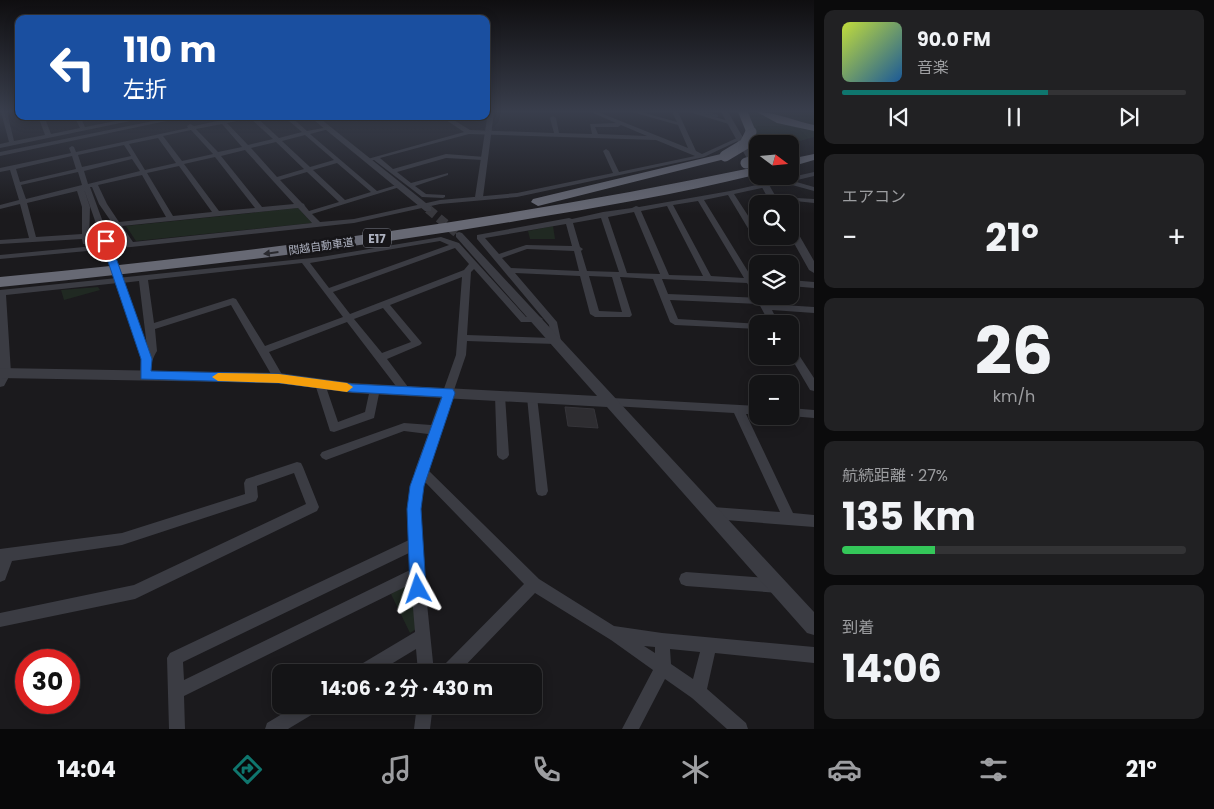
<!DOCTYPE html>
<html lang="ja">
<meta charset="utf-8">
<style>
body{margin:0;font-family:Poppins,"Noto Sans JP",sans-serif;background:#212123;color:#f1f3f6;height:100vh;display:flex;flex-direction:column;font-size:19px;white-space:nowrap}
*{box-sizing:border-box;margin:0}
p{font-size:16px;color:#9d9ea1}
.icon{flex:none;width:28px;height:28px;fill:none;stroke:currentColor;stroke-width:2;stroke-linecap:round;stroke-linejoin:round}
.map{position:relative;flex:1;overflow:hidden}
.details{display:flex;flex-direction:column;gap:10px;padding:10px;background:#0b0b0c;width:400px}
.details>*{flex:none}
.banner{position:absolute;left:15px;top:15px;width:475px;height:105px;border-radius:10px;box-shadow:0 2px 12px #0003,0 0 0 1px #333335;background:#1a4fa0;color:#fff;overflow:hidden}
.needle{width:32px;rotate:106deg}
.tools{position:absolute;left:749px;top:135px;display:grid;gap:10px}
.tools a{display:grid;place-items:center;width:50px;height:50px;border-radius:10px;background:#141416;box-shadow:0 2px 12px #0003,0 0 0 1px #333335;font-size:25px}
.speed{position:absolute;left:15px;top:649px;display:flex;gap:10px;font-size:25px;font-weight:700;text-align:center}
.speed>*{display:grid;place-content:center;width:65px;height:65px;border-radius:50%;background:#141416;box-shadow:0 2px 12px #0003,0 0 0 1px #333335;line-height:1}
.speed .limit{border:8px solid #d22;background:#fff;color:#111}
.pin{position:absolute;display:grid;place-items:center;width:42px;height:42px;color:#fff;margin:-21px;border:2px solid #fff;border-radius:50%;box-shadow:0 1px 5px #0007}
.me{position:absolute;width:55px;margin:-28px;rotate:355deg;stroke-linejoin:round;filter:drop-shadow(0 0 4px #0008)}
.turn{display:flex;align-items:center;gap:18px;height:105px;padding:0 25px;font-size:22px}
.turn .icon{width:65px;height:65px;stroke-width:2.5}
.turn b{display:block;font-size:35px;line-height:42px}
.big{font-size:38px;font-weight:700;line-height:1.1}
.details .tile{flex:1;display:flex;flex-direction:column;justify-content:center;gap:8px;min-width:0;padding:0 18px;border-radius:10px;background:#212123}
.details .dial{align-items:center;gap:0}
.dial b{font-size:65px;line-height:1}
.song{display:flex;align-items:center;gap:15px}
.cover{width:60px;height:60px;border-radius:8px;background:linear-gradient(135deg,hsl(70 70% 55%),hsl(210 70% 35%))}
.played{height:5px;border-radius:2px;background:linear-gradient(90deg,#0f766e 60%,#333335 60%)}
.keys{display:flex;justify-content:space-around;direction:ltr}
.heat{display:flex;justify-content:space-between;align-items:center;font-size:28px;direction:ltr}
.charge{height:8px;border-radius:4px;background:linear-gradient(90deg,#34c759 27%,#333335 0)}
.trip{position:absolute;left:272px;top:664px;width:270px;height:50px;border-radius:10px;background:#141416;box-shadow:0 2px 12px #0003,0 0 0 1px #333335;font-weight:700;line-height:50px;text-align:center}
.tabs{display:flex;height:80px;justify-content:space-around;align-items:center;background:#080809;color:#9d9ea1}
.tabs .icon{width:35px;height:35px}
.tabs .on{color:#0f766e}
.tabs b{font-size:22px;color:#f1f3f6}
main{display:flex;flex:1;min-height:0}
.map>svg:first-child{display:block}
.green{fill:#202922}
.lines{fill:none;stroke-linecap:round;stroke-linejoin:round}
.stream{stroke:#2f3843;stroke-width:2.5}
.building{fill:#2e2d31;stroke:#353439}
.tertiary-tunnel{stroke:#38383d;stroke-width:9;stroke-dasharray:9 5;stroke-linecap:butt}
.minor{fill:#3b3c43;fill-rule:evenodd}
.tertiary{fill:#3b3c43;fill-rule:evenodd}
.motorway{fill:#676974;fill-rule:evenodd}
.minor-bridge-far1{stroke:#3b3c43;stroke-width:8}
.minor-bridge{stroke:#3b3c43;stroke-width:9}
.motorway-bridge{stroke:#676974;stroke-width:11}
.oneway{fill:#2a2a2f}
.route{fill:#1a73e8;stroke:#114b97}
.slow{fill:#f59e0b}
.labels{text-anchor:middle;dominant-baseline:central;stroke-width:5;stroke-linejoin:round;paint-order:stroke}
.far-street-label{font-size:11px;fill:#acb0be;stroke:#161518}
.shield{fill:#161518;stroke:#7f828c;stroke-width:1}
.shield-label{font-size:12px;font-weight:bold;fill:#acb0be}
</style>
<main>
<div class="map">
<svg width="814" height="729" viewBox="0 0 814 729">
<rect width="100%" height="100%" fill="#1b1a1d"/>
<path class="green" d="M748,112H814V137L790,144H758L757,153L749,146C756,133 755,126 748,112Z
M298,208L312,223L136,241L126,226Z
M553,226L555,239H530L528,231Z
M98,287L100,290L64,300L61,290Z
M411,582L416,629L410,633L391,594Z"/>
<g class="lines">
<path class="stream" d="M700,112L717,116"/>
</g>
<path class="building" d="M565,407L594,409L598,428L568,426Z"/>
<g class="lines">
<path class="tertiary-tunnel" d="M428,209L459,235"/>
<path class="minor" d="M1,112H7L14,141L45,135L38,116H44L51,134L80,128L74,116H80L85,127L141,116H154L0,148V144L9,142Z
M591,112H598L688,148L678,125L632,112H641L677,122L672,112H678L696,151L702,154L737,138L742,139L704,157L517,197L440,204L354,223L131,247L0,259V255L126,243L99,204L92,187H90L110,241L109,243H103L102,241L84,189L90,207L89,244H83L82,239L0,244V240L29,238L20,204L0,209V205L19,200L10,170L0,172V168L71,153L69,148L72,146L74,147L76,152L188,128L187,126L190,124L194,126L241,116H255L279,138L302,132L283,116H290L307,131L329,127V129L310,134L377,191L400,184L403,186L312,214L320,222L354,219L440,200L517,193L613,173L603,151L606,149L609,151L619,172L695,156L656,140L469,134L380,158L393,169L446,154L485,157V159L483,160L446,158L397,172L411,183L448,173V175L415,186L426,194L445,195V197L443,198L422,197L374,160L367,162L364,160L464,132L440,116H447L470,130L554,133L550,118L553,116L556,118L559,133L592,134L590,124L616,123ZM250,118L273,139L248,145L227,123ZM222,124L242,147L218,152L196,129ZM621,125L647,136L598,134L595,127H618ZM191,130L213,154L182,161L163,136ZM305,135L334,160L310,167L282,141ZM158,138L176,163L145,170L129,144ZM276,142L304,169L277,177L251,148ZM124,145L131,156L82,167L78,155ZM245,150L294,204L262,207L221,156ZM72,156L76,169L20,182L16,169ZM215,157L255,208L219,211L184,164ZM132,159L140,171L88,184L84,171ZM337,163L371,192L345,200L313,170ZM179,166L212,212L173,216L147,173ZM78,172L82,185L26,199L21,185ZM307,172L339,202L309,211L305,206L304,204L302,203L280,180ZM142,175L166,217L119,222L107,204L98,185ZM77,191L82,207V234L36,237L27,203ZM298,208L312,223L133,242L122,226Z
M689,112H698L732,122L729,124Z
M178,116H190L0,156V152Z
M471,116H486L492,118L489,120Z
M814,172V176L793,181L814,187V191L785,183L734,194L758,231V235H752L728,195L704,200L752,278H758V284L755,283L758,287V296L761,297H755L747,283L662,279L668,294L762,298L765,299L768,304L814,307V313L772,310L779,324H770L759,304L670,300L678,319L761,324H758V329L675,325L670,322L653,279L620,277L632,315L630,317H595L590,314L580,276L515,273L557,322L561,341L556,344L467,341L466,355L427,469L539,579L614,626L662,633L814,647V663L715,653L707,689L746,723L748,729H727L692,698L665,679L639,729H622L653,670L611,640L535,593L459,672H441L443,666L524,584L425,482L420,509L424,574L434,672H418L416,649L378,672H356L358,666L415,632L411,584L184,696L185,729H169L167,658L170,653L409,540L408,509L415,470L428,434L404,431L326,460L322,458L320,455L322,452L404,423L431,425L456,355L462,277L390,305L422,343L420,345L387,359L411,391L410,394H402L347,322L269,352L284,378L283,381H275L231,305L155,329L157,351C149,364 153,367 149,379H141L140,376L141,359L117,285L118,283L6,295L11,373L4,386L0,387V290L321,257L441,237L459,243L526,317L538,316L543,319L538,322H521L474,269L471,272L467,335L551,338L549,325L477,239V235L569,218L572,219L603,212L632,208L636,206L639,207L730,191ZM698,201L744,278L711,276L673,205ZM667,206L703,276L669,275L641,211ZM634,212L660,274L627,273L608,217ZM601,218L619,272L587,271L581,251L583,249L580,247L573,223ZM566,224L572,246L526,245L499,254L485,238ZM440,241L449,245L329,288L310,263ZM455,248L469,264L464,270L350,314L333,292ZM527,249L574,251L579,271L511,268L502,258ZM302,263L343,317L265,346L236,299L233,298L154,323L148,280ZM589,276L612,277L622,312L599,311ZM139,281L147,347L125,285L122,283ZM383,308L411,342L382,353L354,319ZM409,553L410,570L184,680L183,662ZM644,646L655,647V653ZM670,649L700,652L693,679L671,664Z
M797,198L814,199V203L795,201V199Z
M790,280L814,282V288L790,286Z
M790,345L793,346L814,378V391L810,390L790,356Z
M320,380L324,381L325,384L338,422L365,412L370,389L371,386H379L380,389L374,418L334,432L330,431L315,384L316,381Z
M500,392L504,393L505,396L509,455L507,458L503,460L499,458L497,455L495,396L496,393Z
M532,393L536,394L537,397L548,491L546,495L542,496L538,495L536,491L527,397L528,394Z
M612,398L758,406V414H746L793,513L814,515V527L713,519L709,517L707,513L709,509L713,507L780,512L734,413L612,406L608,405L607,402L608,399Z
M790,408L814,410V418L790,416Z
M297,462L301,463L303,467L319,507L317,511L135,599L0,627V613L134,585L306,504L294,473L257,486L258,497L256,501L122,545L12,561L5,580L0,582V549L122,533L245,494L244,483L246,479Z
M686,572L779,579L784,581L786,586L784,591L779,593L686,586L681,584L679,579L681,574Z
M297,705H320L318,711L288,729H265L267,723Z
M417,705H433L430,729H414Z"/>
<path class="tertiary" d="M488,112H494L483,197L479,200L475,197Z
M721,112H728L758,163V173L754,171Z
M309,116H317L431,207V211H425Z
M758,174V176H764L780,204H771L756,176Z
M790,225L795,228L814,261V273L809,270L790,236Z
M459,232L462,233L814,612V635L807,633L607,407L352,393L279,383L0,378V368L279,373L352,383L597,396L456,237V233Z"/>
<path class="motorway" d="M738,112H748L756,132L755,134H747Z
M757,112C775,112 795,121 814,125V131L777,123Z
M725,153L731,156L729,158L538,206L531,202L533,199Z
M814,154V160L790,167V159Z
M751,168L755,169L757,172L755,175C678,194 600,207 522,220C349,250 175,269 0,287V277C252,253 503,220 751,168Z"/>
<path class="minor-bridge-far1" d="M106,241L120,281"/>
<path class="minor-bridge" d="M119,280L121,285"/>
<path class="motorway-bridge" d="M725,156L745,144L751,132
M746,163L758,160"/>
</g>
<defs><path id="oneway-solid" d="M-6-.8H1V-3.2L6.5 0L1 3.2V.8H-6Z" transform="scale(1.25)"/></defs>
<use class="oneway" href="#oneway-solid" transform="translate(271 253) rotate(173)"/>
<linearGradient id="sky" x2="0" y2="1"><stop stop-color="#0f0e10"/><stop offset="0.52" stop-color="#393e4c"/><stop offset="1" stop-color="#393e4c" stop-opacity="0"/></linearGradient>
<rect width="814" height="214" fill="url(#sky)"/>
<path class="route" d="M106,238L110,241L152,359L151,371L279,374L352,384L453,389L455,393L424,486L421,509L426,589L424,595L418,597L413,595L410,589L407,509L410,486L442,397L352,392L279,383L141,379V359L101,241Z"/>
<path class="slow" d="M218,373L279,374L347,383L353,387L347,392L279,383L218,381L212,377Z"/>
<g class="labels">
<g class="far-street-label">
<text transform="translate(321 246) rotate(-8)">関越自動車道</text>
</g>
<rect class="shield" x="363" y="228.5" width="28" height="19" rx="4"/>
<g class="shield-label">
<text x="377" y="238">E17</text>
</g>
</g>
</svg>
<div class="tools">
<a><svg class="needle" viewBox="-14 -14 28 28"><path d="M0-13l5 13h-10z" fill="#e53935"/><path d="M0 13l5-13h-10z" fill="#9d9ea1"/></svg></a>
<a><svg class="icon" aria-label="search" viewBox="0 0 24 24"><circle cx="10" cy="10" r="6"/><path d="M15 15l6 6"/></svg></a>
<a><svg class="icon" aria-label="layers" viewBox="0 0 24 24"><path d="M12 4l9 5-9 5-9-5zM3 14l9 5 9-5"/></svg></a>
<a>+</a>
<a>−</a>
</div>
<div class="speed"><div class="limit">30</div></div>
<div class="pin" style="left:106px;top:241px;background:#d93025"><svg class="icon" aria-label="arrive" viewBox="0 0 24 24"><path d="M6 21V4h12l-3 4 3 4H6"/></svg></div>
<svg class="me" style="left:418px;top:589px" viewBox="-20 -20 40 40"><path d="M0-17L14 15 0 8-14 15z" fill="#1a73e8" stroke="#fff" stroke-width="4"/></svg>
<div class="trip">14:06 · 2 分 · 430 m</div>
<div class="banner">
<div class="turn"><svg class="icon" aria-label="left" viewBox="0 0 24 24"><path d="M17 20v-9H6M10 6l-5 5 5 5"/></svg><div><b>110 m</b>左折</div></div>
</div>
</div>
<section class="details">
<div class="tile">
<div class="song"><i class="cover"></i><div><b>90.0 FM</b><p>音楽</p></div></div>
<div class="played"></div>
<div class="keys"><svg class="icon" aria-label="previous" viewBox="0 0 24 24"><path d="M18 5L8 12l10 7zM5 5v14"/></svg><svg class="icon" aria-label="pause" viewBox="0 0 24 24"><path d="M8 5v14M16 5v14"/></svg><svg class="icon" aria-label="next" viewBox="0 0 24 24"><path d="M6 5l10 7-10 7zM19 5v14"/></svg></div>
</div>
<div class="tile"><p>エアコン</p>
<div class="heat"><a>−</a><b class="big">21°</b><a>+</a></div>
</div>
<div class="tile dial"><b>26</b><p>km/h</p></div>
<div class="tile"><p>航続距離 · 27%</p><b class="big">135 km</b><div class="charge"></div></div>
<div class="tile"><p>到着</p><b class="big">14:06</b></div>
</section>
</main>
<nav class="tabs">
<b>14:04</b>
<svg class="icon on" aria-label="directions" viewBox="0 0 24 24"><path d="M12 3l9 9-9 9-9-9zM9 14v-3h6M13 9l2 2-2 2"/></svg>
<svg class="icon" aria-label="music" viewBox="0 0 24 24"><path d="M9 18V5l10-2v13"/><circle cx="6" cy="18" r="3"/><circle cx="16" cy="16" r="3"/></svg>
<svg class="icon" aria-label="phone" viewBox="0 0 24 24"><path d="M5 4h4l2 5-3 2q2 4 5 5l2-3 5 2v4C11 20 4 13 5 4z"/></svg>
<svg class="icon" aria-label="climate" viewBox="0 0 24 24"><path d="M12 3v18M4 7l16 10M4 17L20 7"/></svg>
<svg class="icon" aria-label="car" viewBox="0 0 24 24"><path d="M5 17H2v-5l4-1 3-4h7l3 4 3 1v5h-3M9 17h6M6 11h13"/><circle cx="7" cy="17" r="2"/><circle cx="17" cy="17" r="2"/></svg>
<svg class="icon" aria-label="filters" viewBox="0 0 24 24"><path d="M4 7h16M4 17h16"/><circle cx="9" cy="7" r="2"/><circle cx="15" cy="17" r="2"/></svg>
<b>21°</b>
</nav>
